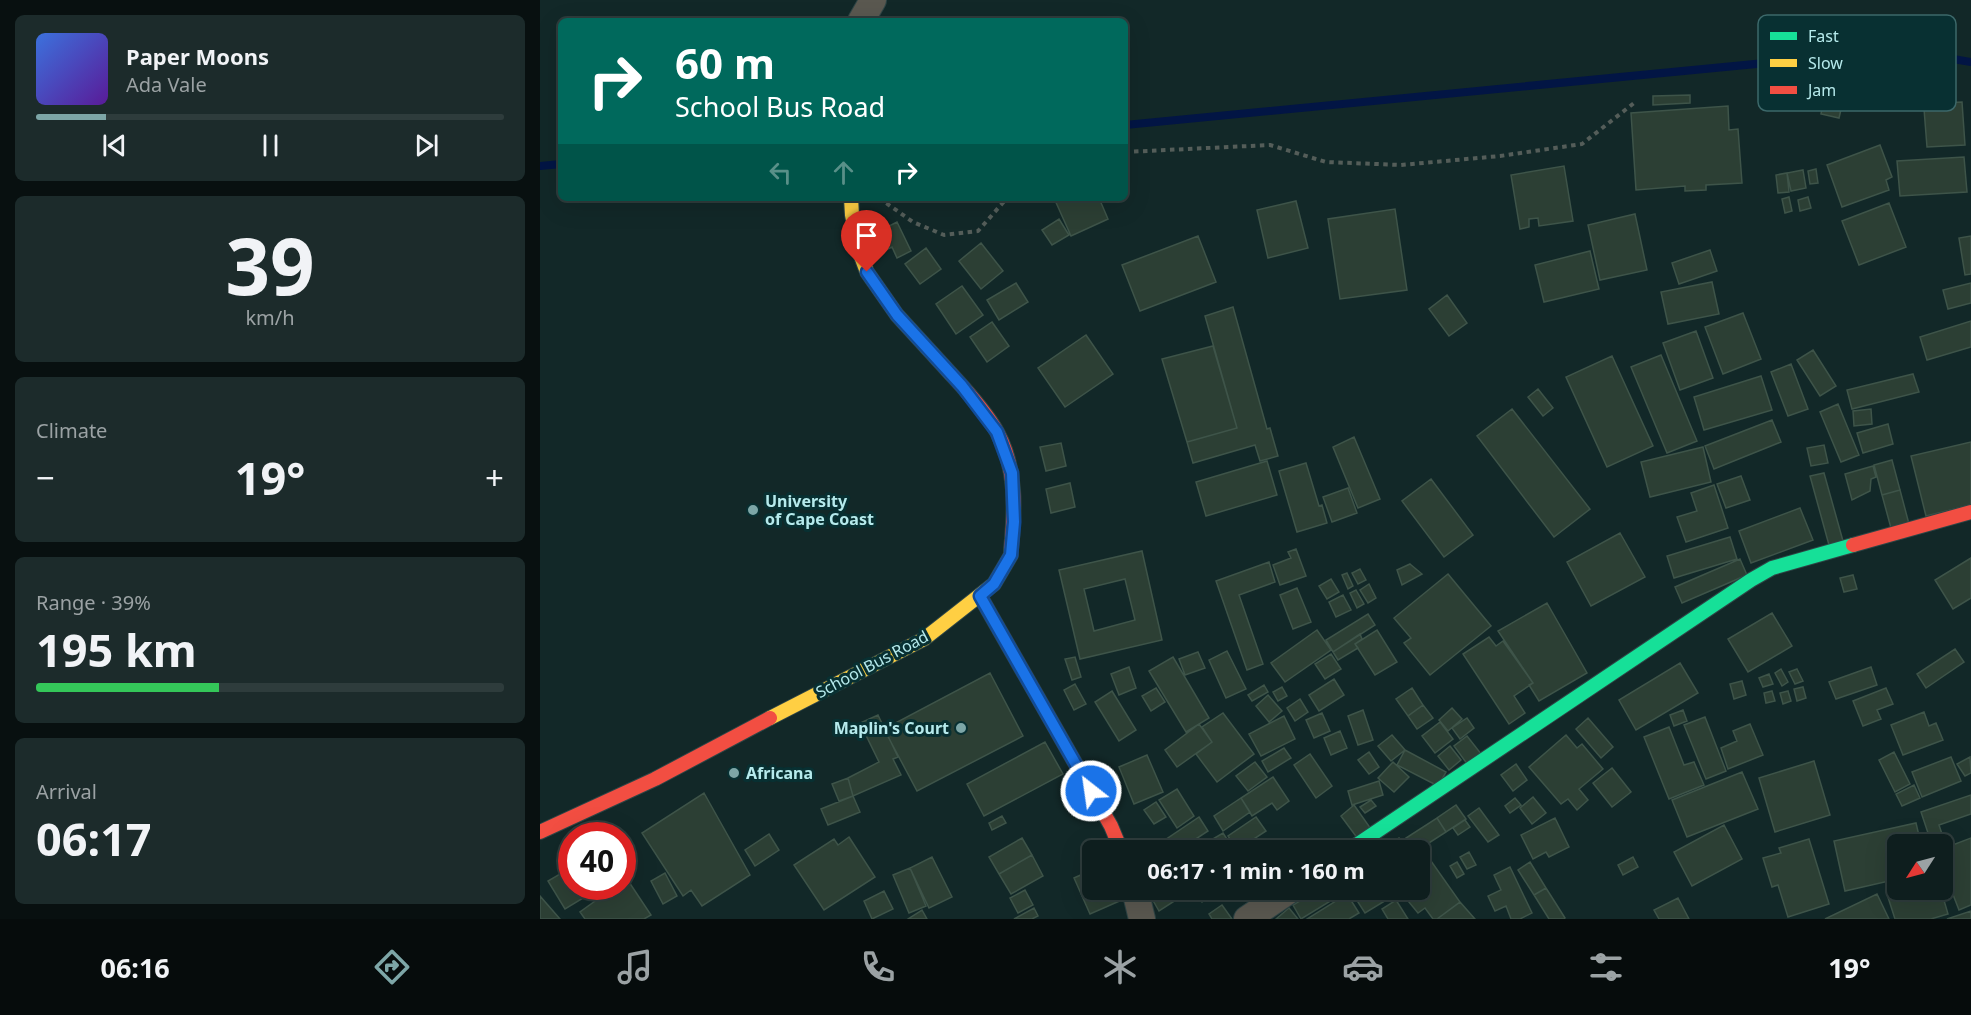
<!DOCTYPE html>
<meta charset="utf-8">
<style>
body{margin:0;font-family:"Noto Sans",sans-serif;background:#1c2b2b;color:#f1f3f6;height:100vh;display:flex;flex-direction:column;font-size:22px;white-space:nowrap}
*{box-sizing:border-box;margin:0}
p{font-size:20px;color:#9ba2a4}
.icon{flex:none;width:33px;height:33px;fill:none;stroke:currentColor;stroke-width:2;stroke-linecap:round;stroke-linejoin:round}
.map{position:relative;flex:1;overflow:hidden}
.details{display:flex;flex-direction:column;gap:15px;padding:15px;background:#081010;width:540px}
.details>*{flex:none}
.top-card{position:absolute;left:18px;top:18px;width:570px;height:183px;border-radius:9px;box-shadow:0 6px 24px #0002,0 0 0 2px #2e3c3c;background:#00695c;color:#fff;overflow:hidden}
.needle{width:39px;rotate:234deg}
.fabs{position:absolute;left:1347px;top:834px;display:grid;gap:12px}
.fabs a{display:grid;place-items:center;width:66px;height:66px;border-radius:9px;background:#0e1e1e;box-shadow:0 6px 24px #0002,0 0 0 2px #2e3c3c;font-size:30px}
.speed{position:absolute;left:18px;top:822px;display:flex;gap:12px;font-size:30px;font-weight:700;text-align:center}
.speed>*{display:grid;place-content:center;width:78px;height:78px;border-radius:50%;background:#0e1e1e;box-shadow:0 6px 24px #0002,0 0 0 2px #2e3c3c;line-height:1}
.speed .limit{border:9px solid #d22;background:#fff;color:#111}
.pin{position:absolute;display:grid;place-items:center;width:51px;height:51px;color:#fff;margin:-62px -26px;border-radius:50% 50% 50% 0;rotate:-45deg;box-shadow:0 0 6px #0007}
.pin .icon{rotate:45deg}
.me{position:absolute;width:66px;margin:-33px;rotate:330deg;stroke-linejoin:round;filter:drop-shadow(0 0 4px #0008)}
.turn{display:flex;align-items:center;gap:21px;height:126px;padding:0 18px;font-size:27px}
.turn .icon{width:78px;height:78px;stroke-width:2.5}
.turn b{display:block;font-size:42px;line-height:51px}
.lanes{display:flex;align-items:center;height:57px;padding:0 18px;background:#0003;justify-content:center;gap:30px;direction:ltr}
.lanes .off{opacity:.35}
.big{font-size:45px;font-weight:700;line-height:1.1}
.details .tile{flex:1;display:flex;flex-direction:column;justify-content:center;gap:9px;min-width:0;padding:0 21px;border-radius:9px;background:#1c2b2b}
.details .dial{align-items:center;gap:0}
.dial b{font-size:78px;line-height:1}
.song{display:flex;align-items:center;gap:18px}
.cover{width:72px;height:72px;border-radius:9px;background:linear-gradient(135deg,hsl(220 70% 55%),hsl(270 70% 35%))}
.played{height:6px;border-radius:3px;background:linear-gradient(90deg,#7da6a7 15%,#2e3c3c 15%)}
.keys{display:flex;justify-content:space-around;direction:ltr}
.heat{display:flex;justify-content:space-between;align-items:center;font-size:33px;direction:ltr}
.charge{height:9px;border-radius:4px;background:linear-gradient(90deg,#34c759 39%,#2e3c3c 0)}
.trip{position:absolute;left:542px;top:840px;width:348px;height:60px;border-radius:9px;background:#0e1e1e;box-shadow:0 6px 24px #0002,0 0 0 2px #2e3c3c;font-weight:700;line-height:60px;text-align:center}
.dock{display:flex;height:96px;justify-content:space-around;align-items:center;background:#060c0c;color:#9ba2a4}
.dock .icon{width:42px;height:42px}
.dock .current{color:#7da6a7}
.dock b{font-size:27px;color:#f1f3f6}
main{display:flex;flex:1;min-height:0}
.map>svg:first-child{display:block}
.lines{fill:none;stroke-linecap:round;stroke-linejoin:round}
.stream{stroke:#021544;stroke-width:8}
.building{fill:#2c3f34;stroke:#3e5449;stroke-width:1.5;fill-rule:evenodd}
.street-casing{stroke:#2e4546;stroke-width:28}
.fast-casing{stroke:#2e4546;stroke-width:16}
.slow-casing{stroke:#2e4546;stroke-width:16}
.jam-casing{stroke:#2e4546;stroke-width:16}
.path{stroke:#545d59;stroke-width:4;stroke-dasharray:4.5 4.5;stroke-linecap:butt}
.street{stroke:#5a5850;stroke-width:26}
.fast{stroke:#16e098;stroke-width:14}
.slow{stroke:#ffcf43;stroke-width:14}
.jam{stroke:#f24e42;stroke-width:14}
.route-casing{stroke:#114b97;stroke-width:15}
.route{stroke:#1a73e8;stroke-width:10}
.poi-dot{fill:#7da6a7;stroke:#083032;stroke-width:2}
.labels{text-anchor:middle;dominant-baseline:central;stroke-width:6;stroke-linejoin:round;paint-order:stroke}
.poi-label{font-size:16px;font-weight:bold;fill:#b6eaec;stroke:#083032;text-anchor:start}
.street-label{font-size:16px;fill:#b6eaec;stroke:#083032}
.key{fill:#083032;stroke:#3c686a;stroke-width:1.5}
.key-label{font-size:16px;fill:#b6eaec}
</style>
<main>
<section class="details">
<div class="tile">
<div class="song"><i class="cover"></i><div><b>Paper Moons</b><p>Ada Vale</p></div></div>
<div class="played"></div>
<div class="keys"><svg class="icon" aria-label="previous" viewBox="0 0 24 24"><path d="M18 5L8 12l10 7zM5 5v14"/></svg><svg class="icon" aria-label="pause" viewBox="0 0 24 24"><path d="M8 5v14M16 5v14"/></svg><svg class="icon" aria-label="next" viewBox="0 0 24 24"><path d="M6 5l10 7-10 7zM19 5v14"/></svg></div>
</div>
<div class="tile dial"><b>39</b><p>km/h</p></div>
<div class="tile"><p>Climate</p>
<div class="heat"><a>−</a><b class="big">19°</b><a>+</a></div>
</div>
<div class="tile"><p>Range · 39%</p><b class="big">195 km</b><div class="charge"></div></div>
<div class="tile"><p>Arrival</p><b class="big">06:17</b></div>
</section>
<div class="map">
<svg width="1431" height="919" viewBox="0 0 1431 919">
<rect width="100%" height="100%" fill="#122828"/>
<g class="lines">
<path class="stream" d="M585,125L1360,50L1431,62
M0,166L21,164"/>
</g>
<path class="building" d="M1150,95V103L1113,105V96Z
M1400,95L1401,103L1422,102L1425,145L1387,147L1383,96Z
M1284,97L1303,101L1299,118L1281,114Z
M1188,106L1189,130L1198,129L1202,183L1166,185V190L1145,191V186L1096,190L1091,113Z
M1340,145L1352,177L1346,180L1349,190L1302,207L1287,165Z
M1424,157L1427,192L1360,196L1357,161Z
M1024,166L1033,221L999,226L998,218L989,219V227L980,229L971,175Z
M1276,169L1278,183L1270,184L1268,171Z
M1263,170L1266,188L1251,191L1247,173Z
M1247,173L1249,192L1238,193L1236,175Z
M1249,197L1252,211L1245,213L1242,199Z
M1268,197L1271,208L1260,211L1258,200Z
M514,198H559L568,219L531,236Z
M756,201L768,248L728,258L717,210Z
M1349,203L1366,247L1319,265L1302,221Z
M855,209L867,290L800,299L788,219Z
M1095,214L1107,270L1060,280L1048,225Z
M519,219L529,235L512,245L502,230Z
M357,222L371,251L357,258L352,247L335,255L327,237Z
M658,236L676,282L600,311L582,265Z
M1431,236V274L1425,275L1419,238Z
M441,243L463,271L441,289L419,261Z
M386,248L401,269L380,284L365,264Z
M1170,250L1177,271L1139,284L1132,263Z
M1050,251L1059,289L1004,302L995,265Z
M1172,282L1179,314L1128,324L1121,292Z
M476,283L488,302L459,320L447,300Z
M1431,283V303L1408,309L1403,290Z
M422,286L443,315L416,334L396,304Z
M907,295L927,323L909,336L889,309Z
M693,307L727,429L730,428L738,456L720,461L715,445L653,463L647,442L697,428L665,316Z
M1203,313L1221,359L1183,374L1165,327Z
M1431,321V347L1387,360L1380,337Z
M452,322L469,346L447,362L430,337Z
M1156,331L1173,378L1140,390L1123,343Z
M546,335L573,374L525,407L498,368Z
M673,346L697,428L647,442L622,359Z
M1273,350L1296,386L1280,396L1257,360Z
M1121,355L1157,441L1127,453L1091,367Z
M1072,356L1113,446L1067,467L1026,377Z
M1251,364L1268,409L1248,416L1231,372Z
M1373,374L1379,392L1312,409L1307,390Z
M1221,376L1232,410L1164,430L1154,397Z
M998,389L1013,408L1003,416L988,397Z
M1298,404L1319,455L1301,462L1280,412Z
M972,409L1050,509L1014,537L937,436Z
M1331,409L1332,424L1314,426L1313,411Z
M1232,420L1241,442L1174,469L1165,446Z
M1348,424L1353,444L1323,453L1317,433Z
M814,437L840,499L818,508L793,447Z
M1431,442V505L1386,516L1371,456Z
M521,443L526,466L506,471L500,447Z
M1284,445L1288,463L1271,466L1267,448Z
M1163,447L1171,482L1110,497L1101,462Z
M1352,460L1360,490L1342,495L1334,465Z
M727,461L737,495L666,516L656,482Z
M766,463L779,506L782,505L787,523L757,532L739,471Z
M1333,466L1336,477L1331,479L1330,491L1312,500L1305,474Z
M1284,473L1303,541L1289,545L1270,476Z
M1201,476L1210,500L1186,508L1177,484Z
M891,479L933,535L904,557L862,501Z
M530,483L535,507L511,513L506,489Z
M1174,485L1188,528L1146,542L1137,517L1157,511L1151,493Z
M808,488L817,513L792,522L783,497Z
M1360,490L1369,524L1351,528L1342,495Z
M1260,508L1273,540L1211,563L1199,531Z
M1080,533L1105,577L1051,606L1027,562Z
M1190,537L1197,559L1134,578L1127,556Z
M756,549L766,576L740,585L733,565L751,558L748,552Z
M602,551L622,640L540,659L519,570ZM585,579L595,620L554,631L544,589Z
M1431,558V598L1413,609L1395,580Z
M1200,559L1207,575L1142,603L1135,587Z
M729,562L735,582L699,595L723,664L707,670L676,581Z
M870,564L882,574L862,585L857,570Z
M820,569L826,580L818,584L812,573Z
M807,573L813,586L808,589L802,575Z
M908,574L951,626L890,675L864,643L871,638L854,618Z
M1313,575L1317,589L1304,592L1300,578Z
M791,579L799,592L787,599L779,586Z
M829,584L836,598L828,603L820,590Z
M757,588L771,622L753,629L740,595Z
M816,590L824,604L817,608L810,593Z
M803,595L811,610L796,617L789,602Z
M1007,603L1047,673L999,701L989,685L993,683L958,631Z
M1232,613L1252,646L1208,672L1188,639Z
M828,614L835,625L793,652L786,640Z
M777,630L791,650L745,682L731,663Z
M837,630L857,662L835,675L815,644Z
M820,634L822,639L815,644L818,648L798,660L793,652Z
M949,637L956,646L963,641L993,683L974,696L985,713L969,724L923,654Z
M1415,649L1424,662L1386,688L1377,674Z
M687,651L706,689L686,698L669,660Z
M658,652L665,668L645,675L639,659Z
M791,654L801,669L785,679L775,664Z
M535,657L541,677L532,680L525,659Z
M633,657L669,718L646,732L609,671Z
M1140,663L1158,693L1096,730L1079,700Z
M589,667L596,688L579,695L571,674Z
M1331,667L1337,685L1296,699L1289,682Z
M1241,669L1248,682L1242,686L1235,673Z
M1257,669L1263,681L1255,684L1249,672Z
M450,673L483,736L377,791L344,729Z
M1229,674L1233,684L1223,687L1219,678Z
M794,679L804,695L779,711L769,695Z
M1202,681L1206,695L1194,699L1190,684Z
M535,684L546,704L534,710L524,690Z
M724,685L728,692L712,701L708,695Z
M742,687L747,696L738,701L733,692Z
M1263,687L1266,698L1257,701L1254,689Z
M616,688L625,702L611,711L602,696Z
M872,688L883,705L868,716L856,699Z
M1346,688L1353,704L1337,710L1341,719L1323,726L1313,701Z
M572,691L596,730L579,741L555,702Z
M1232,691L1235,701L1226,703L1224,693Z
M1248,691L1251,701L1243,704L1240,693Z
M728,695L742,711L729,722L716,706Z
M760,699L768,712L755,721L747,708Z
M883,705L893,718L877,729L868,716Z
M912,708L922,719L908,731L899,720Z
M823,710L833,740L818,745L808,716Z
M1143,710L1147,721L1134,726L1130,715Z
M1384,712L1389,726L1396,723L1403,740L1363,755L1351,725Z
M683,713L714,754L677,782L656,754L672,742L662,727Z
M782,713L790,731L774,738L766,720Z
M338,715L358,757L353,759L361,775L313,796L308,778L339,762L320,723Z
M744,716L755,739L721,756L709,734Z
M1165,717L1186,771L1166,779L1144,725Z
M927,718L934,728L920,739L912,728Z
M1048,718L1073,747L1061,758L1036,729Z
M900,722L913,739L895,753L882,736Z
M659,724L672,742L637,767L625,750Z
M1210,724L1223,755L1188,769L1181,748L1197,741L1193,731Z
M1129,727L1144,765L1154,762L1164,785L1129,799L1104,737Z
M800,731L807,748L791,755L784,738Z
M852,735L865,750L851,761L838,746Z
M1026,735L1037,748L1042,744L1063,769L1039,789L1048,800L1037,810L1028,799L1021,804L989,767Z
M927,736L942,755L928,765L914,746Z
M505,742L523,774L444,816L427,784Z
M910,746L921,760L909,770L898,756Z
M744,748L751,758L728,772L722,761Z
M865,750L906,772L898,786L857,765Z
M829,752L839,767L829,774L818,760Z
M1354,752L1370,784L1355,792L1339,760Z
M770,754L792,786L776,798L754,765Z
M607,755L623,792L594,804L579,767Z
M1411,757L1421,781L1382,797L1372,772Z
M1430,757L1431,773L1425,776L1417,764Z
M1274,761L1290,815L1235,832L1219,778Z
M715,762L727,777L708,791L696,776Z
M853,762L869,777L854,792L838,778Z
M976,764L987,780L973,791L961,775Z
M1072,768L1091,792L1072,807L1053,783Z
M1202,772L1218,809L1147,837L1132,800Z
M733,777L749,801L737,810L732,803L712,816L701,798Z
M308,778L313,796L299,801L292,784Z
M839,781L843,795L812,805L808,791Z
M1374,785L1380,798L1362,806L1356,794Z
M637,789L654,816L637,828L619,800Z
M164,793L210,875L162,906L151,890L143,896L102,833Z
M1431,795V814L1399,825L1402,834L1390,839L1381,812Z
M313,796L320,812L288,825L281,809Z
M993,797L1006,813L992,824L980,808Z
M701,798L710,812L683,831L674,816Z
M975,798L981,805L970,813L965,806Z
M831,800L836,806L825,813L820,807Z
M616,802L626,817L614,824L604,810Z
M814,805L831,829L818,839L801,816Z
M916,805L926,819L906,832L897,818Z
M939,808L959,835L948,842L928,816Z
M462,816L466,823L452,830L449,823Z
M659,817L668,831L639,850H628L622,842Z
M716,817L726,831L697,850L688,836Z
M897,818L906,832L878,850H874L866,838Z
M1015,818L1029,847L1009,857L1006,852L993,859L981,835Z
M925,820L930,827L918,835L913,828Z
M1376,823L1381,844H1358V879L1305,891L1294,841Z
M1184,825L1202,859L1152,886L1134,852Z
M683,833L694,850H654Z
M229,834L239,850L215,866L205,850Z
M309,837L335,877L284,910L254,865L294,839L298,845Z
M482,838L492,855L459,874L449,857Z
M859,838L866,850H839Z
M1431,838V905L1419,910L1402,866V849Z
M1269,839L1289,904L1248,917L1238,885L1232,887L1223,858L1241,853L1239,848Z
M620,843L625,850H608Z
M785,843L791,850H774Z
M929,852L936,865L927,869L920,857Z
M492,855L503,876L471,894L459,874Z
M392,857L412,897L389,908L370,868Z
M1093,857L1098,867L1083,875L1078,865Z
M891,861L920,902L897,919H893L885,908L878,913L859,890H879V870Z
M917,862L924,874L917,878L910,866Z
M990,862L1006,888L994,895L978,870Z
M32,867V886H63L25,909L8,881Z
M970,867L992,913L980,919H971L966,906L955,911L948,896L961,890L954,875Z
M370,868L386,906L369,913L353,875Z
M552,870V890H580L584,899L550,914L534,878Z
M125,873L137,896L123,904L111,881Z
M87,879L111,915L104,919H45L40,912L76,886H82V882Z
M1006,888L1025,918L1024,919H1009L994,895Z
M1358,888V890H1385V891L1401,890L1408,914L1391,919H1355L1346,891Z
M485,890L493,905L478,913L470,898Z
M607,890H630L636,900L619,911Z
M654,890H676L677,892L662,902Z
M778,890H792L797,897L761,919L753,905Z
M831,890H849L853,896L825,913L816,899Z
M344,891L353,909L332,919L324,901Z
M807,894L819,913L809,919H767Z
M1337,894L1349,919H1285Z
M0,896L20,919H0Z
M1138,898L1149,919H1119L1114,910Z
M856,900L868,919H848L842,909Z
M920,902L935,919H897Z
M682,905L692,919H672L669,914Z
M494,908L498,916L492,919H474Z
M749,908L758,919H736Z
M382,910L387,919H368Z
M1431,911V919H1407Z"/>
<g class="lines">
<defs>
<path id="street" d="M321,21L333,0
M595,890L602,919
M707,919L750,890"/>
<path id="fast" d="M809,850L1211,580L1232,568L1313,545"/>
<path id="slow" d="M311,198L312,215L319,251L327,272L357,315L411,374
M230,718L384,639L454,584L471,555V550"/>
<path id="jam" d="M411,374C425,389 448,415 457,432C477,468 475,510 471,550
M1313,545L1431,512
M440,596L571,826L581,850
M0,832L115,779L230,718"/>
</defs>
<use href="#street" class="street-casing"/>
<use href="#fast" class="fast-casing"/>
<use href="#slow" class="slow-casing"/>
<use href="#jam" class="jam-casing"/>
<path class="path" d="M585,152L730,145L786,162L861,165L960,156L1042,144L1094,103
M339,198L373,222L404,235L438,231L467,198"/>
<use href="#street" class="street"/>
<use href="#fast" class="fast"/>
<use href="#slow" class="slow"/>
<use href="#jam" class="jam"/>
</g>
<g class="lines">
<defs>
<path id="route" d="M327,272L357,315L422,386L457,432L472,473L474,522L471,555L454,584L440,596L551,791"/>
</defs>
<use href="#route" class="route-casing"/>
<use href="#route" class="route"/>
</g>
<g class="poi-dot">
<circle cx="213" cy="510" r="6"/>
<circle cx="421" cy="728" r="6"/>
<circle cx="194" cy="773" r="6"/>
</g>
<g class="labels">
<g class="poi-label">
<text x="225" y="501">University<tspan x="225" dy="18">of Cape Coast</tspan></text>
<text x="409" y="728" text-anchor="end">Maplin's Court</text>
<text x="206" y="773">Africana</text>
</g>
<g class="street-label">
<text transform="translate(332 664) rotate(-28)">School Bus Road</text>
</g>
</g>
<rect x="1218" y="15" width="198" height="96" rx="9" class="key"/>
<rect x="1230" y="32" width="27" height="8" fill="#16e098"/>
<rect x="1230" y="59" width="27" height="8" fill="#ffcf43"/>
<rect x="1230" y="86" width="27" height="8" fill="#f24e42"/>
<g class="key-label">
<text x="1268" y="42">Fast</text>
<text x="1268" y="69">Slow</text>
<text x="1268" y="96">Jam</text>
</g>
</svg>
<div class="fabs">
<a><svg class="needle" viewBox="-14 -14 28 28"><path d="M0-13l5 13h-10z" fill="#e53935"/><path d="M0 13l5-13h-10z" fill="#9ba2a4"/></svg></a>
</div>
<div class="speed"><div class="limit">40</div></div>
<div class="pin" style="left:327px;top:272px;background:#d93025"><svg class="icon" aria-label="arrive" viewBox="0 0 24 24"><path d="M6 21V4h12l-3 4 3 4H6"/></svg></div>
<svg class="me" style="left:551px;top:791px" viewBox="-20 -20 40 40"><circle r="17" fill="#1a73e8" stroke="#fff" stroke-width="3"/><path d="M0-11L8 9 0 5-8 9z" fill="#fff"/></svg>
<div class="trip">06:17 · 1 min · 160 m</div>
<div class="top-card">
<div class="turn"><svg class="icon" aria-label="right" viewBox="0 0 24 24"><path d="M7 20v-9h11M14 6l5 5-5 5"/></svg><div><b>60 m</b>School Bus Road</div></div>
<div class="lanes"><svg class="icon off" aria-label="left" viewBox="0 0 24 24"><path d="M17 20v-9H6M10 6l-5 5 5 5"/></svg><svg class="icon off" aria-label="ahead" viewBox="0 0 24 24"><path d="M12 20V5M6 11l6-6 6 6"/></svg><svg class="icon" aria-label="right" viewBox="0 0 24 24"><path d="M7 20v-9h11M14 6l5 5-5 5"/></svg></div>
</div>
</div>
</main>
<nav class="dock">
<b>06:16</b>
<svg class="icon current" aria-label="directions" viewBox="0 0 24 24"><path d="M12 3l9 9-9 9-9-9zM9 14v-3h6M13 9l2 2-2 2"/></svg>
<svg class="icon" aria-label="music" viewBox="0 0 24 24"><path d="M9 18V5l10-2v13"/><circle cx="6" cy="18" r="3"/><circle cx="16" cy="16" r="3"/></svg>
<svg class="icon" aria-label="phone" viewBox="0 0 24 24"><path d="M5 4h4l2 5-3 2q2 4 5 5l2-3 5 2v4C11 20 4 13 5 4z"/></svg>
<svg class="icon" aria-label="climate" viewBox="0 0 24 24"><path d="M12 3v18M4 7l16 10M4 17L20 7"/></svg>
<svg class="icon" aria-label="car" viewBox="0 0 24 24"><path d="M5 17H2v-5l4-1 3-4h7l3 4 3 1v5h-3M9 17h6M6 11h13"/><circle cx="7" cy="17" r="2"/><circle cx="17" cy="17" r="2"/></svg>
<svg class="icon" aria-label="filters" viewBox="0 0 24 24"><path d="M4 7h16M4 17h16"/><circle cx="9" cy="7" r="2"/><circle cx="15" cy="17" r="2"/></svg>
<b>19°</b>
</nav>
